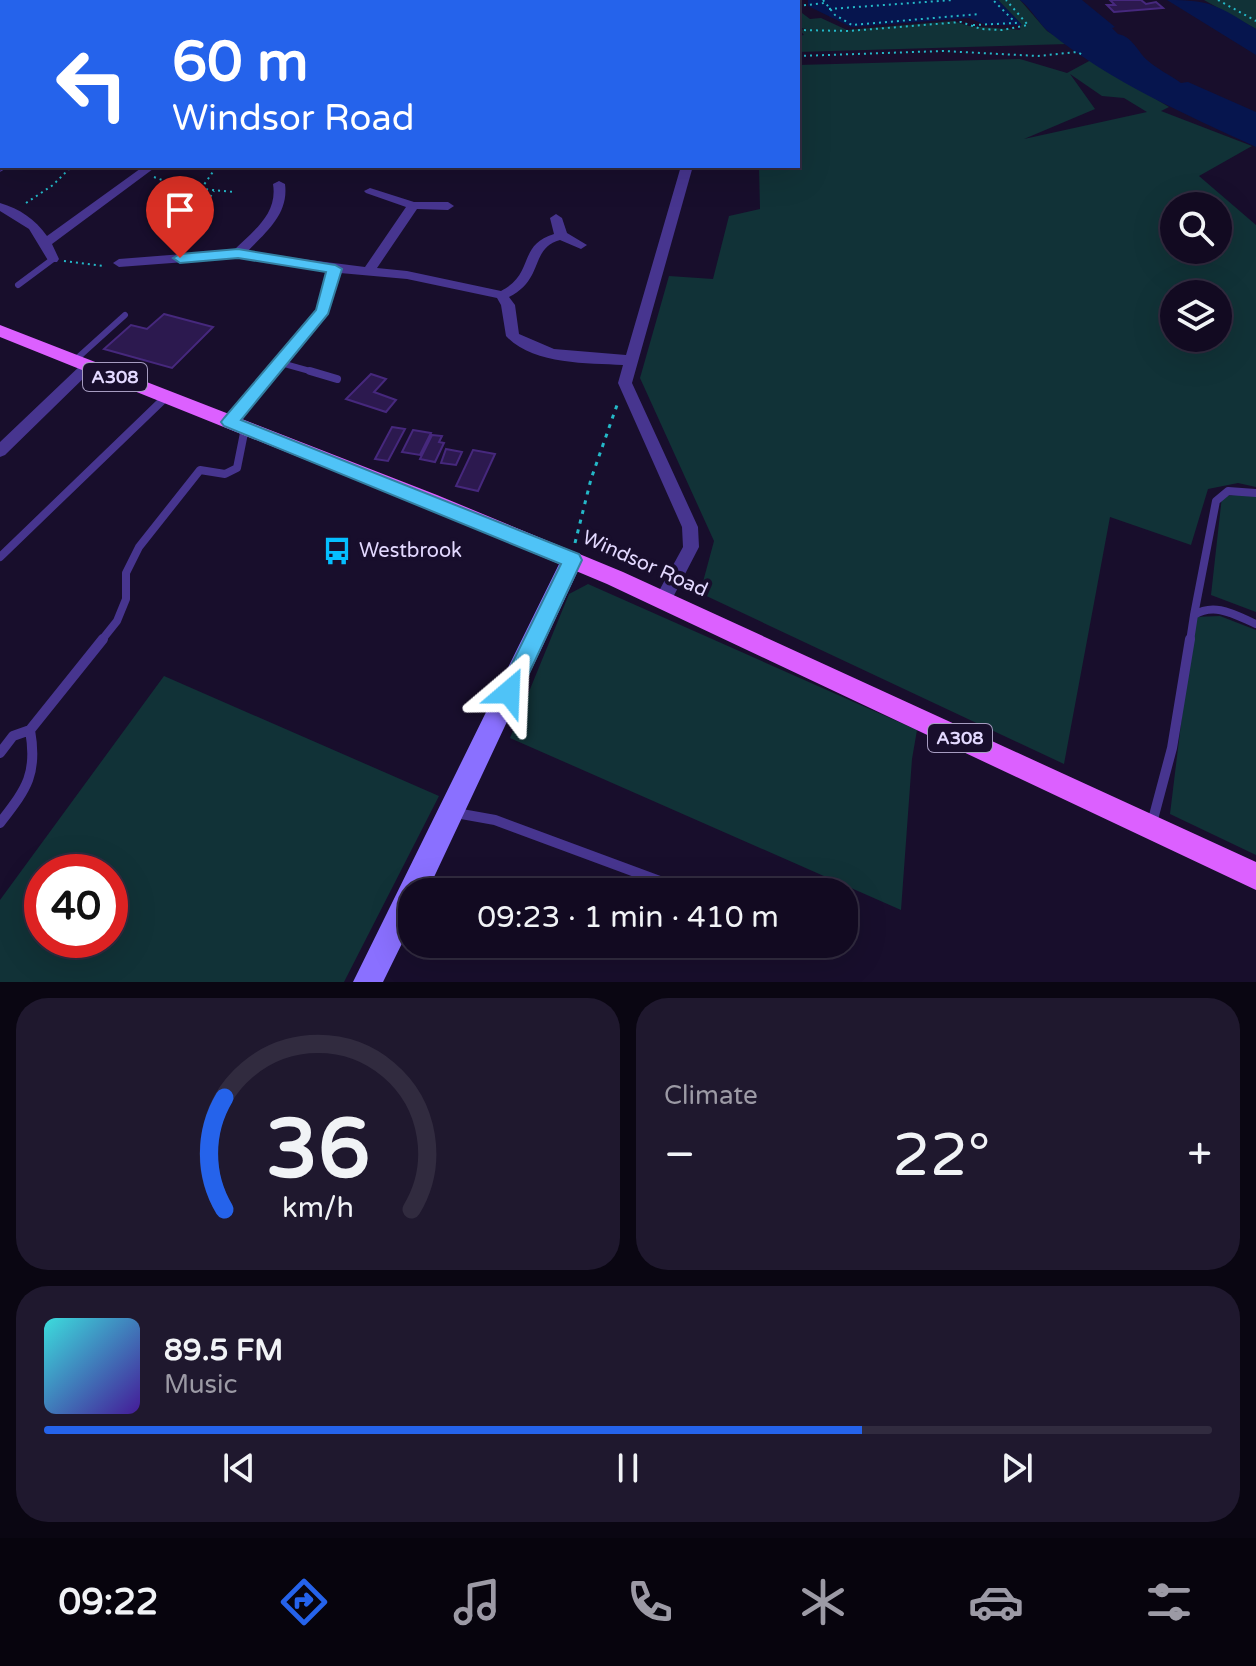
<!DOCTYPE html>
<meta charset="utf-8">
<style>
body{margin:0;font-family:"Varela Round",sans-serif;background:#1f182e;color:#f1f3f6;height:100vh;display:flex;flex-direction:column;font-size:30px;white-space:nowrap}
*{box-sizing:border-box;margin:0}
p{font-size:26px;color:#9c9aa5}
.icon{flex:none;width:44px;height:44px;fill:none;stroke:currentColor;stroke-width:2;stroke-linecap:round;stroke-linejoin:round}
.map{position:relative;height:982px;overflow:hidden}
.drawer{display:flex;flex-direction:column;gap:16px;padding:16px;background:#0a0612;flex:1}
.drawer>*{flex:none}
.hud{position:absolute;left:0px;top:0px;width:800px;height:168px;box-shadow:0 8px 32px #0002,0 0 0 2px #312b3f;background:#2563eb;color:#fff;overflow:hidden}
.tools{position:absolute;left:1160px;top:192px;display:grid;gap:16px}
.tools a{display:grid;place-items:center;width:72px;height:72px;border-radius:50%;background:#120a21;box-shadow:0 8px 32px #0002,0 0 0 2px #312b3f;font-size:40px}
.speed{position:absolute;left:24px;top:854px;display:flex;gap:16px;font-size:40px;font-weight:700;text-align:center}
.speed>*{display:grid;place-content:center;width:104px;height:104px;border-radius:50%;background:#120a21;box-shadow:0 8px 32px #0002,0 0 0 2px #312b3f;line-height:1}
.speed .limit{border:12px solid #d22;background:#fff;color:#111}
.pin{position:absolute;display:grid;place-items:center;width:68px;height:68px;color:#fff;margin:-82px -34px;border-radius:50% 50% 50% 0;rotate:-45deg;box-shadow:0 0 8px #0007}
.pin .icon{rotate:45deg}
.me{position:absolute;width:88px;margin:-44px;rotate:26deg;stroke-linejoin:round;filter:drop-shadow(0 0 6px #0008)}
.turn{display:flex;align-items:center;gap:28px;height:168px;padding:0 40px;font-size:36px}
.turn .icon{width:104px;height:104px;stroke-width:2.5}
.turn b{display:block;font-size:56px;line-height:68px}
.big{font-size:60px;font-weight:600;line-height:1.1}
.drawer .tile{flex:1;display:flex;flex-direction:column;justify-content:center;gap:12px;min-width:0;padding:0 28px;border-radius:32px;background:#1f182e}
.drawer .dial{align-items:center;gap:0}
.dial svg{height:208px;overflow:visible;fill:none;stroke:#312b3f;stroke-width:7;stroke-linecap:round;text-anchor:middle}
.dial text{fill:#f1f3f6;stroke:none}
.song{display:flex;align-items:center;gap:24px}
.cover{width:96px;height:96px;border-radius:12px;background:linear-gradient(135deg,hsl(180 70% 55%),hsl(260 70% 35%))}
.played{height:8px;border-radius:4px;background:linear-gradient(90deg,#2563eb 70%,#312b3f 70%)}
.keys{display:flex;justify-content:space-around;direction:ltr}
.heat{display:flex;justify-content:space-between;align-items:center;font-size:44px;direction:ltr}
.drawer .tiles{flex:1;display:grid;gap:16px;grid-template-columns:1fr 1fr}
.tile:last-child{grid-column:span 2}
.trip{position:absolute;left:398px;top:878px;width:460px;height:80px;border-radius:32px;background:#120a21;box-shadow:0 8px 32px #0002,0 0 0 2px #312b3f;font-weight:600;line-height:80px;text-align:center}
.dock{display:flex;height:128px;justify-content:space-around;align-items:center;background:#07040d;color:#9c9aa5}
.dock .icon{width:56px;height:56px}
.dock .current{color:#2563eb}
.dock b{font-size:36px;color:#f1f3f6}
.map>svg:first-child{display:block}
.green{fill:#113237;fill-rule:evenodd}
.water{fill:#06154e}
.building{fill:#2c194f;stroke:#46287d;stroke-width:2}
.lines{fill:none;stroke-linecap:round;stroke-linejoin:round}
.path-far1{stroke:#24b8c8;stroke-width:2;stroke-dasharray:2 4;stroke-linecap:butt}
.path{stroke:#24b8c8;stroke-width:3;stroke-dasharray:4 6;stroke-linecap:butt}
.lane-far3{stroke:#47358f;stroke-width:5}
.lane-far2{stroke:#47358f;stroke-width:6}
.lane-far1{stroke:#47358f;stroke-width:8}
.lane{stroke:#47358f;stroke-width:10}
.street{fill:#47358f;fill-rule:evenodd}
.secondary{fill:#8a70ff;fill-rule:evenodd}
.primary{fill:#dc60ff;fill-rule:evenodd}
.route{fill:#4fc3f7;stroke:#337fa1;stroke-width:2}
.labels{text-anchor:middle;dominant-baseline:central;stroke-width:8;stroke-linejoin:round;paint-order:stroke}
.shield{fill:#180e2c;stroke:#a69cc0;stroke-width:2}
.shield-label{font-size:18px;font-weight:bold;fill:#e3d9ff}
.poi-label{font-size:20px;fill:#e3d9ff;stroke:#180e2c;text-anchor:start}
.street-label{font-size:20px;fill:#e3d9ff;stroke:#180e2c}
</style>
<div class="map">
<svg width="1256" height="982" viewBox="0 0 1256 982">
<rect width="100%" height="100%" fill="#180e2c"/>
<path class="green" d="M998,0H1020L1047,31L1068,44L798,52V36L804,35L800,30L805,29L798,27V10L810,19L821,18L847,30L953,21L969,26L1020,30L1021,24Z
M1204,0H1256V29Z
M1020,59L1067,73L1091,60L1169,107L1161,111L1252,146L1199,176L1256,225V487L1238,483L1208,489L1191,545L1110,517L1064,764L700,593L714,541L640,378L669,276L713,279L729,216L760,209L759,166H798V65ZM1070,74L1102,96L1124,98L1147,112L1024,139L1095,109ZM1174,206H1218V250H1174ZM1174,294H1218V338H1174Z
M1251,494L1256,495V612L1211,595L1222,496Z
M588,584L917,730L912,759L901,910L510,738L569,594Z
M1220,616L1256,630V855L1170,814L1194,617Z
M164,676L439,796L344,982H0V900ZM42,872H110V940H42Z"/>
<path class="water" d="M808,0H998L1022,25H986L969,18L851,27L808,6Z
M1020,0H1082L1115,27L1112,28L1118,34C1133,37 1137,51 1147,60C1157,69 1170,75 1181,83L1188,82L1256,112V147C1185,114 1111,82 1049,32C1038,23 1032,9 1020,0Z
M1167,0C1212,0 1218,6 1256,29V55Z"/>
<path class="building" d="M1110,0H1141L1146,4L1156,2L1163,8L1114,12L1107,5H1115Z
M164,314L213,327L172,368L104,349L131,325L147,329Z
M371,374L386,379L374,392L396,400L386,412L346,399Z
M392,427L405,429L388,461L375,459Z
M413,430L431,433L420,455L402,452Z
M432,435L442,436L439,442L444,443L435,462L420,459Z
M446,449L462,452L456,465L441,463Z
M473,450L495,454L478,491L456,486Z"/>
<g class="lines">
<path class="path-far1" d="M823,0L835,15L852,25L980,14
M1218,0L1256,21
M35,2L38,0
M798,6L825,3
M829,9L953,0
M973,25L1016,23L993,0
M798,30L849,31L961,22L981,29L1002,30L1028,25L1006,0
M798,56L943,51L1038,56L1077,52L1083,55
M154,177L181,187L234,192
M201,189L217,166
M26,203L53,185L72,166
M188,245L194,235L197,218L214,191
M64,261L104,266"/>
<path class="path" d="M575,543L591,479L617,405"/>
<path class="lane-far3" d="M663,2L666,0"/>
<path class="lane-far2" d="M18,285L53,259
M74,361L125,315
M281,363L317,373"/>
<path class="lane-far1" d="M310,371L337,379
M0,557L166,397
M1194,615L1216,501L1228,491L1256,493
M101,641L117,621L126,599V573L139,547L200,470L225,474L237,468L245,428
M1190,641L1194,615C1215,602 1235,615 1256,624"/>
<path class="lane" d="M0,753L13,736L30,730
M456,813L495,820L665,883
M0,823C26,789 38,775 30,730L103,639
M1152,823L1172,748L1190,639"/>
<path class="street" d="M688,0H697L698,2H689Z
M2,163V166H10L0,172Z
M144,166H157L52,244L59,259L57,262H49L29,229L0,211V203C20,209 35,219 47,236Z
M681,166H693L632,383L698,527L699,547L669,605L663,608L657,605L654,600L683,547L682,527L618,383L623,365C587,363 533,365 506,336L501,305L497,298L407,279L340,273L328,314L235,426H225L223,422L225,418L317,310L328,272L238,258L119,267L113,263L119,259L234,250C253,231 278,214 273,184L279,181L285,184C289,214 266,232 247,252L365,267L406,207L366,193L364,191L370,188L414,202H448L454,206L448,210L417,209L377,268L407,271L501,291C535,274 517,245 554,234L550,218L556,214L562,218L567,233L587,245L581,249L560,240C529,249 545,279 509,297L515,305L519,334L554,349L626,355Z
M88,361L93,363L95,366L93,369L5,455L0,457V442L83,363Z"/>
<path class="secondary" d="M572,551L580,554L583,560L427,892H412V923L383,982H353L564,554Z"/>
<path class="primary" d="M0,325L437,495L623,572L1256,862V890L607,584L423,507L0,337Z"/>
</g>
<path class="route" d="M238,249L335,265L342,269L328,314L241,420L579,554L582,560L517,699L509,702L502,699L498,692L561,564L224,426L221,422L224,418L316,310L326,272L238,258L180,263L173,258L180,254Z"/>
<defs>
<symbol id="bus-bare" viewBox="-9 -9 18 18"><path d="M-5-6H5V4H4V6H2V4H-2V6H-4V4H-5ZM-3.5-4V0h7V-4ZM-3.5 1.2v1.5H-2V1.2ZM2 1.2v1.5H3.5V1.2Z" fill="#05bfff" stroke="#180e2c" stroke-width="2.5" paint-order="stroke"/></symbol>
</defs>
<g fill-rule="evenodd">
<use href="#bus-bare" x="317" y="531" width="40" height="40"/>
</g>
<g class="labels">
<g class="shield">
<rect x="83" y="363" width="64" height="28" rx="6"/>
<rect x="928" y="724" width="64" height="28" rx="6"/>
</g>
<g class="shield-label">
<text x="115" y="377">A308</text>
<text x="960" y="738">A308</text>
</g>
<g class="poi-label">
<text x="359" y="551">Westbrook</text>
</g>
<g class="street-label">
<text transform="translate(645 564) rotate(24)">Windsor Road</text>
</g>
</g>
</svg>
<div class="tools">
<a><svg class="icon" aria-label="search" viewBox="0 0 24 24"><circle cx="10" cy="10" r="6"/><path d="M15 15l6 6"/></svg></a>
<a><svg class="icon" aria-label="layers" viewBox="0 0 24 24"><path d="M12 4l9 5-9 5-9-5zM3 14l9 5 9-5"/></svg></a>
</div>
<div class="speed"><div class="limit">40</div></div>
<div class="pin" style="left:180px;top:258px;background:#d93025"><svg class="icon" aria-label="arrive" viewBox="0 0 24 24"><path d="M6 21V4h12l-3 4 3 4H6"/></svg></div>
<svg class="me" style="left:509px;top:692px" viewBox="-20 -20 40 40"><path d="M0-17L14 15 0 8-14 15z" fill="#4fc3f7" stroke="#fff" stroke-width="4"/></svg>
<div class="trip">09:23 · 1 min · 410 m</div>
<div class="hud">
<div class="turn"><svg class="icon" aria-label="left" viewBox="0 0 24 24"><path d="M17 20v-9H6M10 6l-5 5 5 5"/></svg><div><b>60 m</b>Windsor Road</div></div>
</div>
</div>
<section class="drawer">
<div class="tiles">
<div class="tile dial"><svg viewBox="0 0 100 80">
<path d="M14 69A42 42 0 1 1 86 69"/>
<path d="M14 69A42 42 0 0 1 14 26" stroke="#2563eb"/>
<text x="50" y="56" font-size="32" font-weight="700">36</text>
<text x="50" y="72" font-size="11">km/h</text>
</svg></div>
<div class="tile"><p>Climate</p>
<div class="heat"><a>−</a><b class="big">22°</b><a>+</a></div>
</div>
<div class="tile">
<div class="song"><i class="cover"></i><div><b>89.5 FM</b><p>Music</p></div></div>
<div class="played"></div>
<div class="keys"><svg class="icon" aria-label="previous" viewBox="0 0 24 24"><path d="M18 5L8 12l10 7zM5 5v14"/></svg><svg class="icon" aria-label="pause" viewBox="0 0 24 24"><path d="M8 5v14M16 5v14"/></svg><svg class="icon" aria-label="next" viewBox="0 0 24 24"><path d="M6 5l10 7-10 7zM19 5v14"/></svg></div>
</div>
</div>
</section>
<nav class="dock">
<b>09:22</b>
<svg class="icon current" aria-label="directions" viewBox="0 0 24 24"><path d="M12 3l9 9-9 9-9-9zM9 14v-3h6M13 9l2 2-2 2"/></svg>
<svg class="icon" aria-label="music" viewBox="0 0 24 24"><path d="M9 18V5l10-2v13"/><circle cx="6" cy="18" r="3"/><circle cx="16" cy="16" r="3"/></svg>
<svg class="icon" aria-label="phone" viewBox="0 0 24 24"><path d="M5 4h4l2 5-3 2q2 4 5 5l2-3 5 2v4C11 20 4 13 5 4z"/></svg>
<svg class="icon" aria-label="climate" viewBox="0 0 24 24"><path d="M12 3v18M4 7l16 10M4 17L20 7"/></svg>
<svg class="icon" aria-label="car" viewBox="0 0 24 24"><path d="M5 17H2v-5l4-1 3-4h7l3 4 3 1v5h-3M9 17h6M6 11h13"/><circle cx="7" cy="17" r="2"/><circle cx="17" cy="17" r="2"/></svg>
<svg class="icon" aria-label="filters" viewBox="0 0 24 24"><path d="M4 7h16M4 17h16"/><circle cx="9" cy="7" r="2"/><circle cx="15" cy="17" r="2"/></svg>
</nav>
